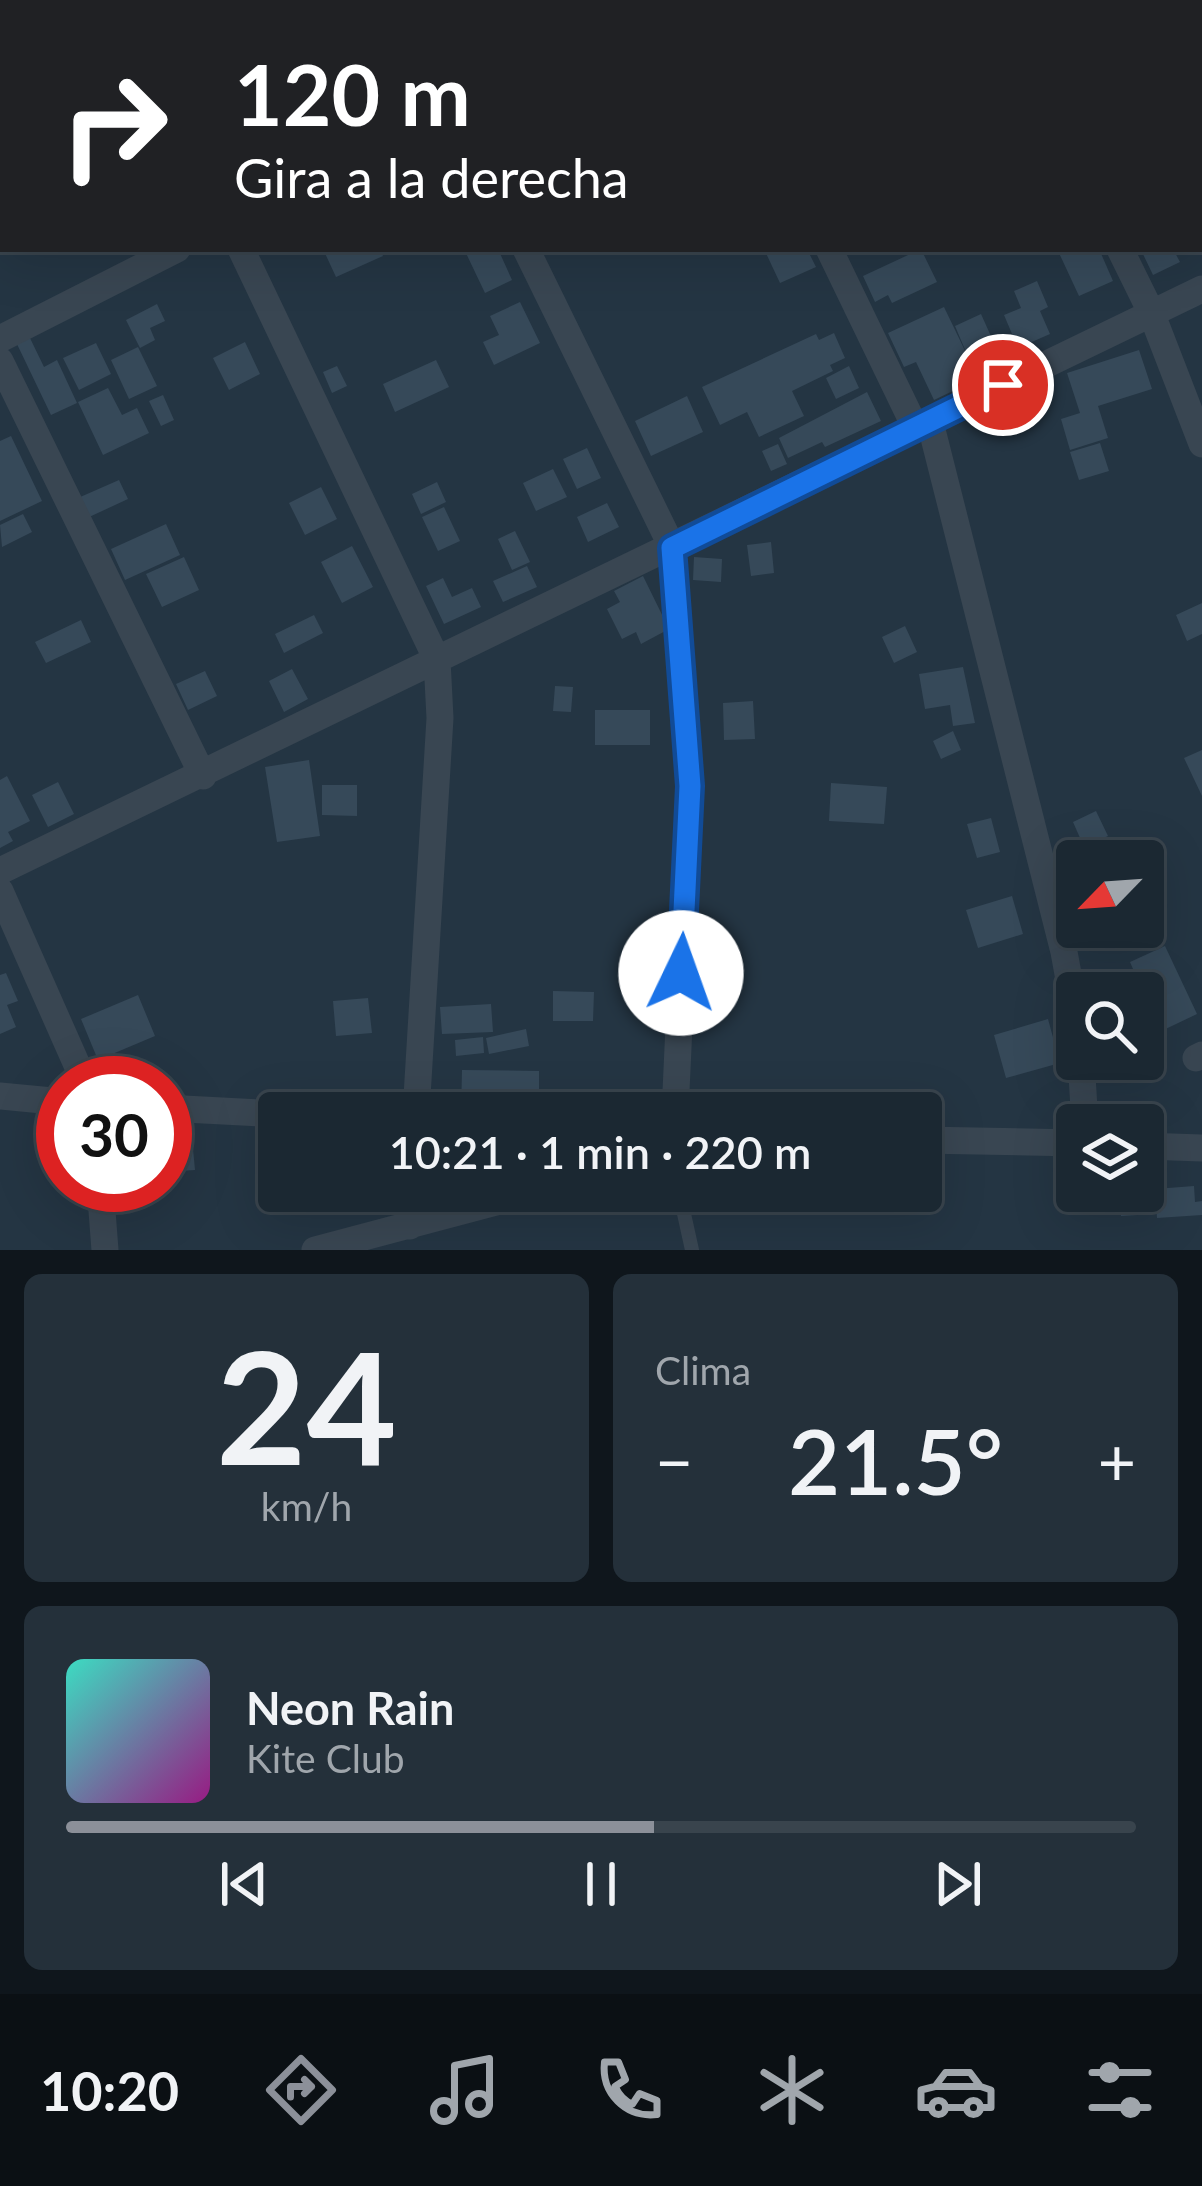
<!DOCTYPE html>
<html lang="es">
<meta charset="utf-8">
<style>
body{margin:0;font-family:Lato,sans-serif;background:#24303a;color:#f1f3f6;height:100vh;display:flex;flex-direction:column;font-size:45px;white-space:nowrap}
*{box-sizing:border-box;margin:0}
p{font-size:39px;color:#a0a6ac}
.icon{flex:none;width:66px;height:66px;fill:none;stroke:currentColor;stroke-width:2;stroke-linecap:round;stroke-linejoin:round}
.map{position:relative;height:1250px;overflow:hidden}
.panel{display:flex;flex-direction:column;gap:24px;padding:24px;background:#0f161c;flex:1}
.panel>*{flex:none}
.hud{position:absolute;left:0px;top:0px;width:1203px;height:252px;box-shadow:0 12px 48px #0002,0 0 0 3px #39444d;background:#202124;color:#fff;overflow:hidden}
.needle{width:78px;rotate:245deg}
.fabs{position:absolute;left:1056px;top:840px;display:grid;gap:24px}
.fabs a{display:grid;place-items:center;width:108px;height:108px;border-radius:12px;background:#1b2832;box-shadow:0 12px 48px #0002,0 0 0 3px #39444d;font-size:60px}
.speed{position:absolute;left:36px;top:1056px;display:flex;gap:24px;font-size:60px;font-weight:700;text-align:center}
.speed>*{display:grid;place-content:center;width:156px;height:156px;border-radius:50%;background:#1b2832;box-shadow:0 12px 48px #0002,0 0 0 3px #39444d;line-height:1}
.speed .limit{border:18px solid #d22;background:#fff;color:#111}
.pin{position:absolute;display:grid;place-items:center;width:102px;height:102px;color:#fff;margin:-51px;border:6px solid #fff;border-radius:50%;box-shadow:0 3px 12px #0007}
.me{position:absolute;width:132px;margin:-66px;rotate:3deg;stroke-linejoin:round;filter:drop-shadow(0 0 9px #0008)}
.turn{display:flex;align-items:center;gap:42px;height:252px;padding:0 36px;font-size:54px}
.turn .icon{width:156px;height:156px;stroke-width:2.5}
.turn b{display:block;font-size:84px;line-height:102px}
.big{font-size:90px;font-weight:600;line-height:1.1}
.panel .widget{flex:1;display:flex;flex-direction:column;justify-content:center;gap:18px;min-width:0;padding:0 42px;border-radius:18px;background:#24303a}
.panel .dial{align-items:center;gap:0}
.dial b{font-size:156px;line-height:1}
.song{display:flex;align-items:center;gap:36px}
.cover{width:144px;height:144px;border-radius:18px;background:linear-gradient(135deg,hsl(170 70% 55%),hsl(310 70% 35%))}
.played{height:12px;border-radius:6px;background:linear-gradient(90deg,#8c9099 55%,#39444d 55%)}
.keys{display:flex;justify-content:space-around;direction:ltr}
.heat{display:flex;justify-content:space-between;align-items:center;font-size:66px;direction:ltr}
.panel .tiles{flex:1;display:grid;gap:24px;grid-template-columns:1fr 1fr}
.widget:last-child{grid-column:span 2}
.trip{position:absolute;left:258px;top:1092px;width:684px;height:120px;border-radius:12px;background:#1b2832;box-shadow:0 12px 48px #0002,0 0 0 3px #39444d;font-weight:600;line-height:120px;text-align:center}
.tabs{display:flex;height:192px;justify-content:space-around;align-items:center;background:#0b1014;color:#a0a6ac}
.tabs .icon{width:84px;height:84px}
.tabs .current{color:#8c9099}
.tabs b{font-size:54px;color:#f1f3f6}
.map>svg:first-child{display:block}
.building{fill:#364959}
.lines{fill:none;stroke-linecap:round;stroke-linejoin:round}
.lane{stroke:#394652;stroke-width:14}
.street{stroke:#394652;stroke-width:27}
.route-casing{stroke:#114b97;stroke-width:30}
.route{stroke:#1a73e8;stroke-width:21}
</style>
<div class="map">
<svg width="1202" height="1250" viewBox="0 0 1202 1250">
<rect width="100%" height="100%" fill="#243543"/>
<path class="building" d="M323,249H380L383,256L336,277Z
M464,249H498L512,280L485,293Z
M764,249H807L816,267L780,283Z
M921,249L937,282L892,303L888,295L875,302L863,276Z
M1068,249H1099L1113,281L1079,296L1059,253Z
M1148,249H1173L1180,262L1153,275L1142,252Z
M1037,281L1048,307L1040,311L1050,334L1018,348L1004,315L1021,308L1014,291Z
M520,302L540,343L494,365L483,342L499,335L490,316Z
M157,304L165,321L150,328L155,340L140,348L126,320Z
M944,307L969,359L955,326L981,314L999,354L972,367L978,379L934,400L916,362L904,367L888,333Z
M834,333L845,358L830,365L833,371L792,391L804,416L759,437L747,412L720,425L702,387L816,334L819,340Z
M29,336L44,367L57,360L77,403L51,415L16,342Z
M245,342L260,374L229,390L213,358Z
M96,343L111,374L79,390L63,358Z
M138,347L157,386L129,399L111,360Z
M1139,350L1152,389L1098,406L1108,438L1070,450L1061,419L1080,413L1067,373Z
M436,360L449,387L395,412L383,384Z
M337,366L347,386L332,393L323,372Z
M849,366L859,388L836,399L826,378Z
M108,388L122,415L137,408L149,433L103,455L78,402Z
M867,392L881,421L825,447L822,442L788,458L779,438Z
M163,395L174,420L161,426L149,401Z
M687,396L703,432L651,456L635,421Z
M11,436L42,501L0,521V441Z
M1100,443L1109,471L1079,480L1070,452Z
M778,444L787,464L771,471L762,451Z
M587,448L601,478L577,489L563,459Z
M553,469L567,497L536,511L523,483Z
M119,480L128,499L87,518L78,498Z
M437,482L446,502L421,514L412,494Z
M321,487L337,519L305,535L289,503Z
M607,503L619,527L588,542L577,517Z
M444,507L460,541L438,551L422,517Z
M23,514L32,532L2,547L0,525Z
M166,524L180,555L125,580L111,549Z
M515,531L530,562L512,570L498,539Z
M771,542L774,573L751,576L747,545Z
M352,546L373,587L342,603L321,562Z
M184,557L199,590L162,607L146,574Z
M694,557L722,559L721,582L693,580Z
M527,566L537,587L503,602L493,581Z
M643,576L669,629L641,644L636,632L622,639L607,609L620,602L614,591Z
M443,578L452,597L472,588L481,607L444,624L426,586Z
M1202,603V634L1187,641L1176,615Z
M314,615L323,633L284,653L275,634Z
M81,620L91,642L46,663L35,642Z
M905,626L917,652L894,663L882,637Z
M963,667L975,723L953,726L950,705L925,709L919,674Z
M292,669L308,699L284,712L269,681Z
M205,671L217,696L188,710L176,684Z
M555,686L573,687L571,712L553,711Z
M753,701L755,739L724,740L723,703Z
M595,710H650V745H595Z
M953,731L961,750L941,759L933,741Z
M1202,750V796L1184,758Z
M309,760L320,836L277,842L265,767Z
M7,776L30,821L8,832L13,841L0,848V780Z
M58,782L74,814L48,827L32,795Z
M831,783L887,787L884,824L829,821Z
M322,785H357V816L322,815Z
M1096,811L1108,836L1084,847L1073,822Z
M991,818L1000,852L977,858L967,824Z
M1116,839L1126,861H1077V885L1066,862Z
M1012,896L1023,934L978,948L966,910Z
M1165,946L1197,1014L1153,1035L1143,1014V993H1133L1127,980L1136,976L1130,962Z
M6,973L18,1001L7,1005L16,1027L0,1034V975Z
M553,991L594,992L593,1021H553Z
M138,995L155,1036L98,1060L81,1019Z
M368,998L372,1033L336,1036L333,1001Z
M491,1004L493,1032L442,1034L440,1007Z
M1048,1019L1060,1063L1006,1078L994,1035Z
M526,1029L529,1046L489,1054L486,1038Z
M483,1037L484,1053L456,1056L455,1040Z
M462,1070L539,1071V1113H461Z
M192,1138L195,1170L165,1172V1140Z
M1194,1186L1195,1202L1202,1201V1215L1157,1218L1155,1189Z
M1152,1191L1154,1214L1121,1216L1119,1194Z"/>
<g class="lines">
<path class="lane" d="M679,1191L692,1250"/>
<path class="street" d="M122,0L123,3
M404,0L406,3
M999,0L1000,3
M705,3L711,0
M241,249L437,660L440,718L416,1113
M526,249L672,547L690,786L675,1113
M829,249L916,429
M1120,249L1151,312L1202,444
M0,339L177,249
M0,361L203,776
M930,422L1064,952L1077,1023
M0,871L1202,289
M0,891L85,1083
M1196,1058L1202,1055
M1081,1059L1085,1125
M0,1096L63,1102
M165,1108L279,1114
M921,1140L1077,1143
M1143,1146L1202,1148
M100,1185L105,1250
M410,1226L412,1191
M315,1250L537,1191"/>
</g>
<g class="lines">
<defs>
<path id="route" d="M681,973L690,786L672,548L1003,385"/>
</defs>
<use href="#route" class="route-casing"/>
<use href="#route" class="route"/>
</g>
</svg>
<div class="fabs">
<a><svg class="needle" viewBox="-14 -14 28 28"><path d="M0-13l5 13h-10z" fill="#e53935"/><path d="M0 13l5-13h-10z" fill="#a0a6ac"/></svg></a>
<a><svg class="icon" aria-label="search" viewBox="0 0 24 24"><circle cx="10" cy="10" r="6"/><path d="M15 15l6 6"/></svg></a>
<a><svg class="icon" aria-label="layers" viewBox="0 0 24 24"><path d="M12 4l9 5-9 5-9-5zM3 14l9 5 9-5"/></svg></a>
</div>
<div class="speed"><div class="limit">30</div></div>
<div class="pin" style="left:1003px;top:385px;background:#d93025"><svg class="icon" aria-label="arrive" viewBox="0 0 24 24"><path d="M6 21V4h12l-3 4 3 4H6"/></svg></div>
<svg class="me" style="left:681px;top:973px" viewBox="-20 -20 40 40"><circle r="19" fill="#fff"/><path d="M0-13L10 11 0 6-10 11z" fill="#1a73e8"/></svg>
<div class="trip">10:21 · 1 min · 220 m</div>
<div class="hud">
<div class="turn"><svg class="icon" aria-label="right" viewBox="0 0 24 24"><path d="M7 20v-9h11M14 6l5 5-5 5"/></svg><div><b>120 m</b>Gira a la derecha</div></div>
</div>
</div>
<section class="panel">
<div class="tiles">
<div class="widget dial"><b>24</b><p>km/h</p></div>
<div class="widget"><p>Clima</p>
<div class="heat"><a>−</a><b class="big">21.5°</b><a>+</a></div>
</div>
<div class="widget">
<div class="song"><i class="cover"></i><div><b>Neon Rain</b><p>Kite Club</p></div></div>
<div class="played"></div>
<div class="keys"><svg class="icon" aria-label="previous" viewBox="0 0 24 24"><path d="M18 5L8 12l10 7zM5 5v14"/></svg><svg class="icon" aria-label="pause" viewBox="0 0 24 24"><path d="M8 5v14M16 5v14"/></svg><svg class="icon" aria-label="next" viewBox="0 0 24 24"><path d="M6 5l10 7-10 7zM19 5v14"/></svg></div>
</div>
</div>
</section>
<nav class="tabs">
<b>10:20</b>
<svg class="icon current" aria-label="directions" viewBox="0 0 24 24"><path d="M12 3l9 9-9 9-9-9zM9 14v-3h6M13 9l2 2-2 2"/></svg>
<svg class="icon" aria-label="music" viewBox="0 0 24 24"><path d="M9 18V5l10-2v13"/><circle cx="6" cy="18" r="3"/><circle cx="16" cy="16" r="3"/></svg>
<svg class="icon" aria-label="phone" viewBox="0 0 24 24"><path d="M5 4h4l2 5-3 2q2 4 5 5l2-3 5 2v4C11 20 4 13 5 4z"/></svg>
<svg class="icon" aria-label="climate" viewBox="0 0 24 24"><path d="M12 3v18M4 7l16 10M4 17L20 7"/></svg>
<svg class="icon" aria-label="car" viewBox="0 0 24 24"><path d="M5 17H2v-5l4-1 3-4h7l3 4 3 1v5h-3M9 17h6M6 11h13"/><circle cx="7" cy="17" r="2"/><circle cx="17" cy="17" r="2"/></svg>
<svg class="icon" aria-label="filters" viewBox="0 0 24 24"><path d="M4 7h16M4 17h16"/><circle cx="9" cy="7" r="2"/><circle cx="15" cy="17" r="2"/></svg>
</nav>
